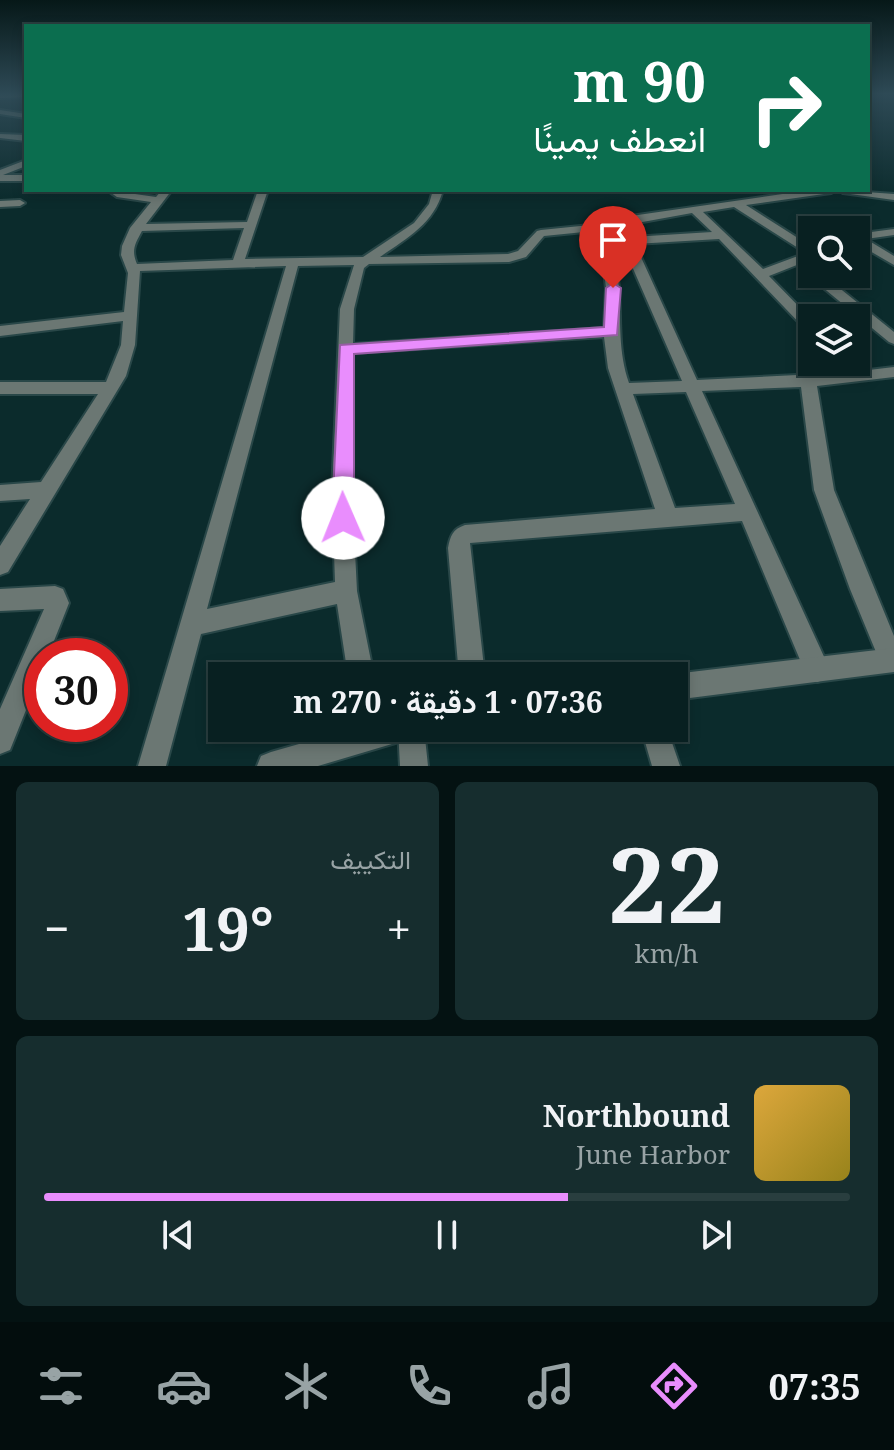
<!DOCTYPE html>
<html lang="ar">
<meta charset="utf-8">
<style>
body{margin:0;font-family:"Noto Serif",Vazirmatn,serif;background:#162d2e;color:#f1f3f6;direction:rtl;height:100vh;display:flex;flex-direction:column;font-size:30px;white-space:nowrap}
*{box-sizing:border-box;margin:0}
p{font-size:26px;color:#98a3a5}
.icon{flex:none;width:44px;height:44px;fill:none;stroke:currentColor;stroke-width:2;stroke-linecap:round;stroke-linejoin:round}
.map{position:relative;height:766px;overflow:hidden;direction:ltr}
.side{display:flex;flex-direction:column;gap:16px;padding:16px;background:#041212;flex:1}
.side>*{flex:none}
.top-card{position:absolute;left:24px;top:24px;width:846px;height:168px;border-radius:0px;box-shadow:0 4px 12px #0003,0 0 0 2px #293e3f;direction:rtl;background:#0b6e4f;color:#fff;overflow:hidden}
.buttons{position:absolute;left:798px;top:216px;display:grid;gap:16px}
.buttons a{display:grid;place-items:center;width:72px;height:72px;border-radius:0px;background:#082021;box-shadow:0 4px 12px #0003,0 0 0 2px #293e3f;font-size:40px}
.speed{position:absolute;left:24px;top:638px;display:flex;gap:16px;font-size:40px;font-weight:700;text-align:center}
.speed>*{display:grid;place-content:center;width:104px;height:104px;border-radius:50%;background:#082021;box-shadow:0 4px 12px #0003,0 0 0 2px #293e3f;line-height:1}
.speed .limit{border:12px solid #d22;background:#fff;color:#111}
.pin{position:absolute;display:grid;place-items:center;width:68px;height:68px;color:#fff;margin:-82px -34px;border-radius:50% 50% 50% 0;rotate:-45deg;box-shadow:0 0 8px #0007}
.pin .icon{rotate:45deg}
.me{position:absolute;width:88px;margin:-44px;rotate:359deg;stroke-linejoin:round;filter:drop-shadow(0 0 6px #0008)}
.turn{display:flex;align-items:center;gap:28px;height:168px;padding:0 32px;font-size:36px}
.turn .icon{width:104px;height:104px;stroke-width:2.5}
.turn b{display:block;font-size:56px;line-height:68px}
.big{font-size:60px;font-weight:700;line-height:1.1}
.side .widget{flex:1;display:flex;flex-direction:column;justify-content:center;gap:12px;min-width:0;padding:0 28px;border-radius:12px;background:#162d2e}
.side .dial{align-items:center;gap:0}
.dial b{font-size:104px;line-height:1}
.song{display:flex;align-items:center;gap:24px}
.cover{width:96px;height:96px;border-radius:12px;background:linear-gradient(135deg,hsl(40 70% 55%),hsl(50 70% 35%))}
.played{height:8px;border-radius:4px;background:linear-gradient(90deg,#e98dfd 65%,#293e3f 65%)}
.keys{display:flex;justify-content:space-around;direction:ltr}
.heat{display:flex;justify-content:space-between;align-items:center;font-size:44px;direction:ltr}
.side .tiles{flex:1;display:grid;gap:16px;grid-template-columns:1fr 1fr}
.widget:last-child{grid-column:span 2}
.trip{position:absolute;left:208px;top:662px;width:480px;height:80px;border-radius:0px;background:#082021;box-shadow:0 4px 12px #0003,0 0 0 2px #293e3f;font-weight:700;line-height:80px;text-align:center;direction:rtl}
.tab-bar{display:flex;height:128px;justify-content:space-around;align-items:center;background:#030d0d;color:#98a3a5}
.tab-bar .icon{width:56px;height:56px}
.tab-bar .active{color:#e98dfd}
.tab-bar b{font-size:36px;color:#f1f3f6}
.map>svg:first-child{display:block}
.lines{fill:none;stroke-linecap:round;stroke-linejoin:round}
.minor-casing{stroke:#294748;stroke-width:4}
.tertiary-casing{stroke:#294748;stroke-width:4}
.minor{fill:#6b7773;fill-rule:evenodd}
.tertiary{fill:#6b7773;fill-rule:evenodd}
.route{fill:#e98dfd;stroke:#975ca4;stroke-width:2}
</style>
<div class="map">
<svg width="894" height="766" viewBox="0 0 894 766">
<rect width="100%" height="100%" fill="#0b2b2c"/>
<g class="lines">
<defs>
<path id="minor" d="M26,93V97L0,98V94Z
M0,110L26,114V118L0,114Z
M0,134L26,135V141L0,138Z
M26,160V166L3,175H26V181H0V170Z
M107,190L156,197L162,190H172L146,224L247,222L258,190H268L245,259L363,257L414,223L429,204L433,190H443C434,224 407,238 380,257L508,254L518,251L537,231L541,230L610,223L631,216L810,190H836L831,193L746,205L812,247V259L769,276L812,320V333L807,331L719,239L635,244L697,380L837,373L830,362H846L852,372L894,367V377L817,386L834,490L894,636V672L883,669L850,589L814,490L801,387L702,391L826,661L829,670L826,679L817,682L808,679L742,521L470,543L485,676H459L448,548C450,536 453,529 465,525L655,509L608,368L604,337L353,353L352,493L357,591L374,676H348L337,604L201,634L166,766H138L286,266L140,271L135,345L126,376L8,572L0,575V546L30,499L0,501V485L41,482L98,394H0V382H106L121,345L123,321L0,336V326L124,312L128,273L121,255L122,246L130,228L151,202L117,197ZM734,207L806,253L763,269L703,212ZM692,213L712,232L632,237L626,225ZM244,228L233,260L137,264C131,250 135,244 142,231ZM616,228L621,241L682,381L629,383C618,351 621,322 619,290C619,271 606,245 616,228ZM604,230L600,236L606,288L604,328L353,344L354,309L364,268L369,264L509,262L526,257L544,236ZM354,265L340,309L332,493L335,582L207,609L298,266ZM686,392L735,504L675,508L633,394Z
M838,190L894,194V200L843,193Z
M0,201L20,200L25,203L20,206L0,207Z
M894,229V235L866,239L894,256V265L856,243V234Z
M810,271H812V274H822L894,332V344L889,342L810,277Z
M55,586L63,589L69,603L48,656H42V670L10,750L0,754V709L44,609L0,611V589Z
M398,728H424L428,766H400Z
M641,728H667L680,766H652Z"/>
<path id="tertiary" d="M894,648V672L674,700V676H670L674,674Z
M355,728H415L411,737L402,741L318,766H257L261,756L271,752Z"/>
</defs>
<use href="#minor" class="minor-casing"/>
<use href="#tertiary" class="tertiary-casing"/>
<use href="#minor" class="minor"/>
<use href="#tertiary" class="tertiary"/>
</g>
<linearGradient id="sky" x2="0" y2="1"><stop stop-color="#061818"/><stop offset="0.47" stop-color="#2e4a56"/><stop offset="1" stop-color="#2e4a56" stop-opacity="0"/></linearGradient>
<rect width="894" height="200" fill="url(#sky)"/>
<path class="route" d="M613,283L621,288L617,335L354,354V518L351,525L343,528L335,525L332,518L340,345L604,327L606,288Z"/>
</svg>
<div class="buttons">
<a><svg class="icon" aria-label="search" viewBox="0 0 24 24"><circle cx="10" cy="10" r="6"/><path d="M15 15l6 6"/></svg></a>
<a><svg class="icon" aria-label="layers" viewBox="0 0 24 24"><path d="M12 4l9 5-9 5-9-5zM3 14l9 5 9-5"/></svg></a>
</div>
<div class="speed"><div class="limit">30</div></div>
<div class="pin" style="left:613px;top:288px;background:#d93025"><svg class="icon" aria-label="arrive" viewBox="0 0 24 24"><path d="M6 21V4h12l-3 4 3 4H6"/></svg></div>
<svg class="me" style="left:343px;top:518px" viewBox="-20 -20 40 40"><circle r="19" fill="#fff"/><path d="M0-13L10 11 0 6-10 11z" fill="#e98dfd"/></svg>
<div class="trip">07:36 · 1 دقيقة · 270 m</div>
<div class="top-card">
<div class="turn"><svg class="icon" aria-label="right" viewBox="0 0 24 24"><path d="M7 20v-9h11M14 6l5 5-5 5"/></svg><div><b>90 m</b>انعطف يمينًا</div></div>
</div>
</div>
<section class="side">
<div class="tiles">
<div class="widget dial"><b>22</b><p>km/h</p></div>
<div class="widget"><p>التكييف</p>
<div class="heat"><a>−</a><b class="big">19°</b><a>+</a></div>
</div>
<div class="widget">
<div class="song"><i class="cover"></i><div><b>Northbound</b><p>June Harbor</p></div></div>
<div class="played"></div>
<div class="keys"><svg class="icon" aria-label="previous" viewBox="0 0 24 24"><path d="M18 5L8 12l10 7zM5 5v14"/></svg><svg class="icon" aria-label="pause" viewBox="0 0 24 24"><path d="M8 5v14M16 5v14"/></svg><svg class="icon" aria-label="next" viewBox="0 0 24 24"><path d="M6 5l10 7-10 7zM19 5v14"/></svg></div>
</div>
</div>
</section>
<nav class="tab-bar">
<b>07:35</b>
<svg class="icon active" aria-label="directions" viewBox="0 0 24 24"><path d="M12 3l9 9-9 9-9-9zM9 14v-3h6M13 9l2 2-2 2"/></svg>
<svg class="icon" aria-label="music" viewBox="0 0 24 24"><path d="M9 18V5l10-2v13"/><circle cx="6" cy="18" r="3"/><circle cx="16" cy="16" r="3"/></svg>
<svg class="icon" aria-label="phone" viewBox="0 0 24 24"><path d="M5 4h4l2 5-3 2q2 4 5 5l2-3 5 2v4C11 20 4 13 5 4z"/></svg>
<svg class="icon" aria-label="climate" viewBox="0 0 24 24"><path d="M12 3v18M4 7l16 10M4 17L20 7"/></svg>
<svg class="icon" aria-label="car" viewBox="0 0 24 24"><path d="M5 17H2v-5l4-1 3-4h7l3 4 3 1v5h-3M9 17h6M6 11h13"/><circle cx="7" cy="17" r="2"/><circle cx="17" cy="17" r="2"/></svg>
<svg class="icon" aria-label="filters" viewBox="0 0 24 24"><path d="M4 7h16M4 17h16"/><circle cx="9" cy="7" r="2"/><circle cx="15" cy="17" r="2"/></svg>
</nav>
